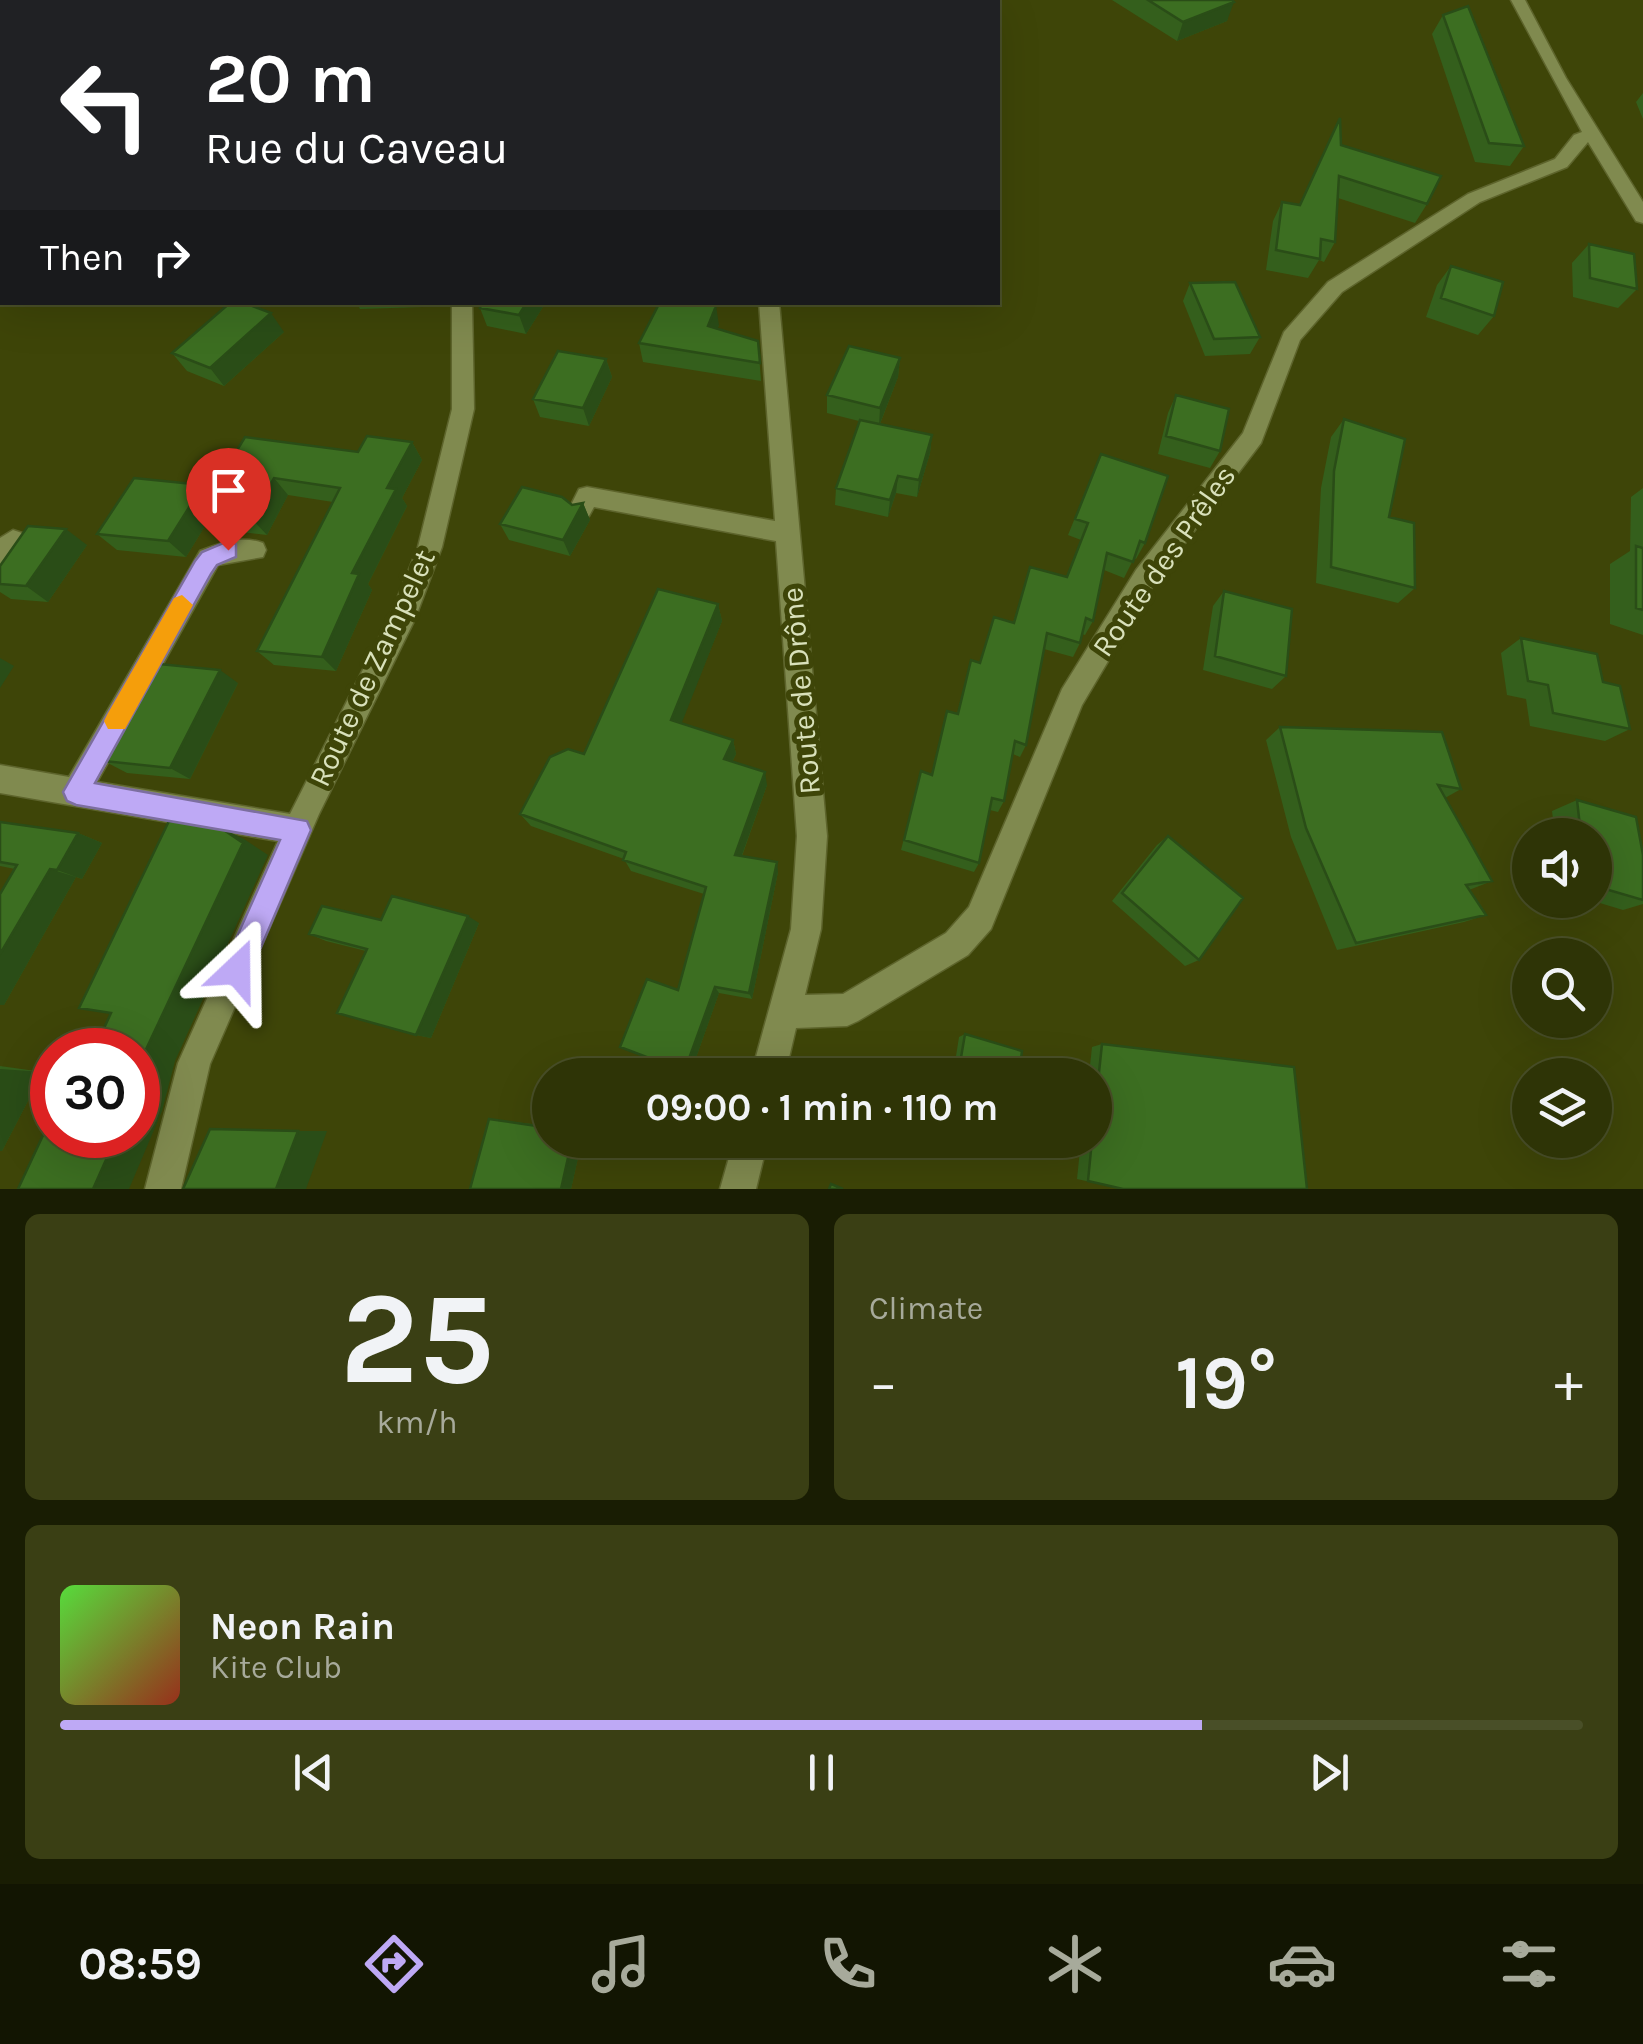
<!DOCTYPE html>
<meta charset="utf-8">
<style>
body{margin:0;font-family:Karla,sans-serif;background:#3a3f14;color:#f1f3f6;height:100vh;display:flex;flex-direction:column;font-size:38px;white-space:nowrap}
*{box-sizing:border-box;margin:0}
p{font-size:32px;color:#a7aa9b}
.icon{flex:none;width:55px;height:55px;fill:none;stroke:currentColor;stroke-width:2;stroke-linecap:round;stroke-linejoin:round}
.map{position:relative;height:1189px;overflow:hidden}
.details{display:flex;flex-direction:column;gap:25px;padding:25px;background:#191d03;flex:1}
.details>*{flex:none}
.guide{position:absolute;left:0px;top:0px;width:1000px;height:305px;box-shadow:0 10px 40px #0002,0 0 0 2px #494f28;background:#202124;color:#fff;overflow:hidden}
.buttons{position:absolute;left:1512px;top:818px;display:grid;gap:20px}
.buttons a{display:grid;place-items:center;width:100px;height:100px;border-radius:50%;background:#2e3406;box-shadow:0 10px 40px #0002,0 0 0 2px #494f28;font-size:50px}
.speed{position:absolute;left:30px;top:1028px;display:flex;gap:20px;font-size:50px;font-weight:700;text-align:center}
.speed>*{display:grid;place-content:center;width:130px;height:130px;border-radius:50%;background:#2e3406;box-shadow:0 10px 40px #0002,0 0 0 2px #494f28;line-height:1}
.speed .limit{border:15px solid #d22;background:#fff;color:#111}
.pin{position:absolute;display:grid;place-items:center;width:85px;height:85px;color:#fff;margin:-102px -42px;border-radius:50% 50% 50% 0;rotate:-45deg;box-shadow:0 0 10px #0007}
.pin .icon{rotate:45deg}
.me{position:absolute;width:110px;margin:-55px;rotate:23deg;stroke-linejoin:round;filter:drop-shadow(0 0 8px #0008)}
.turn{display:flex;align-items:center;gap:35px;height:210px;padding:0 40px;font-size:45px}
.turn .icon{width:130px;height:130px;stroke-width:2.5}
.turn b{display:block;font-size:70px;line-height:85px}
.then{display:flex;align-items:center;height:95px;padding:0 40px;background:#0003;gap:20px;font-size:38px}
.big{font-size:75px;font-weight:700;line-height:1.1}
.details .widget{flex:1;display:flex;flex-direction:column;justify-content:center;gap:15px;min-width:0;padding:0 35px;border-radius:15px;background:#3a3f14}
.details .dial{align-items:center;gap:0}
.dial b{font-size:130px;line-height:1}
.song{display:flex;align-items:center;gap:30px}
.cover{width:120px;height:120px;border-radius:15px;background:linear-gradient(135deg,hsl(110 70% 55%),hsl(10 70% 35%))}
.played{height:10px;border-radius:5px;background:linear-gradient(90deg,#bea9f5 75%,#494f28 75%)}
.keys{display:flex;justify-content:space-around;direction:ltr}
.heat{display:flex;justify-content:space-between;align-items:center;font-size:55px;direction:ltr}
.details .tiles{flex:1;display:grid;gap:25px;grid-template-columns:1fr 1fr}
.widget:last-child{grid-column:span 2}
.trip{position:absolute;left:532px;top:1058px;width:580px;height:100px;border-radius:50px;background:#2e3406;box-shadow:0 10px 40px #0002,0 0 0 2px #494f28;font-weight:700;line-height:100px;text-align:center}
.menu{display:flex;height:160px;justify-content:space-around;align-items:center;background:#121502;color:#a7aa9b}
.menu .icon{width:70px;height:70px}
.menu .current{color:#bea9f5}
.menu b{font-size:45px;color:#f1f3f6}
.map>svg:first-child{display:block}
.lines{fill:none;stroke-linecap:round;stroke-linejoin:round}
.minor-casing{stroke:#5d642c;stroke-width:3}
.minor{fill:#808a4f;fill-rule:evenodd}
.wall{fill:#345f1c}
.shaded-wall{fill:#2a4d17}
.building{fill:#3c6e21;stroke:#2a4d17;stroke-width:2.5}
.route{fill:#bea9f5;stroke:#7c6e9f;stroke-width:2.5}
.slow{fill:#f59e0b}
.labels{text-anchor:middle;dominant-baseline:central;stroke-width:10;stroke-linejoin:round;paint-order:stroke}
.street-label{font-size:30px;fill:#d9e1bb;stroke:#3e4508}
</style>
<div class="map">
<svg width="1643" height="1189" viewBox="0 0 1643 1189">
<rect width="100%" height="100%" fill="#3e4508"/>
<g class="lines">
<defs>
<path id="minor" d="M252,0H266L267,2H253Z
M681,0H695V2H681Z
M1511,0H1525L1566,78L1643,202V223L1636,221L1588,142L1567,167L1480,202L1342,292L1300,340L1261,443L1154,584L1082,705L991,929L968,955L858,1021L847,1026L796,1028L785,1075H751L791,929L797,836L776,541L594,507L589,516L581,519L569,509L579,489L587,487L775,521L759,302H779L827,836L821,929L805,995L843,994L946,933L969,907L1062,689L1136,570L1243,433L1284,332L1328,282L1468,194L1555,159L1574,135L1582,132Z
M452,302H472L474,409L442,547L415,619L319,814L210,1064L181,1189H145L178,1063L278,841L0,793V765L69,777L200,551C221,543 240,535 263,543L266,550L263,557L218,565L97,782L290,814L390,616L418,547L452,409Z
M13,530L22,533L25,540L9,563L0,566V538Z
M734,1140H768L756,1189H720Z"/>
</defs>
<use href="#minor" class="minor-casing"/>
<use href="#minor" class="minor"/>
</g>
<path class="wall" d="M717,0H827V2H717Z
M1112,0H1232L1227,21L1177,41Z
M1443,15L1524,146L1510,166L1475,162L1432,34Z
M1643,93V119L1636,102Z
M1340,118L1341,145L1427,204L1415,223L1338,198L1335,242L1324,262L1319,260L1308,278L1266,270L1273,221L1282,202L1299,205Z
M1589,244L1637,289L1618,308L1573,297L1572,263Z
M1451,266L1494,316L1478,335L1426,317L1437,285Z
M1190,283L1260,337L1250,354L1205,356L1183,301Z
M356,302H424L423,307L360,309Z
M546,302L526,334L487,326L480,308Z
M719,325L717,329L758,341L761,381L643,362L639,343Z
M284,332L224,386L187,371L172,353Z
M900,358L898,377L880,424L932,435L930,453L917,497L896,493L888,517L835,505L836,488L859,421L827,413V395Z
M606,359L612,377L589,426L540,417L533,399Z
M1176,395L1220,451L1210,468L1158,454L1168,413Z
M1344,419L1415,588L1398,603L1316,583L1321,488L1331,437Z
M412,442L422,460L402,498L407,506L368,584L372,590L336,671L274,665L257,651L333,502L288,495L267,535L216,529L208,521L186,557L117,550L97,534L203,485L211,493L358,452Z
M1101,454L1145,543L1136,559L1134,558L1124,578L1104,570L1093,621L1085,635L1082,634L1080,643L1073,657L1044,649L1026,745L1020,757L1013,754L1004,801L998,812L990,810L979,863L974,872L901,850L921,771L931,774L957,714L971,660L980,663L1013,623L1030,567L1066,577L1081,540L1068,535Z
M1643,488V635L1610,624V564L1630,551L1631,497Z
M583,503L590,520L570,556L509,540L500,524Z
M87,545L48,602L11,599L0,592V566Z
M1224,591L1286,676L1272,689L1203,670L1213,606Z
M718,604L722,621L681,723L733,740L736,754L732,762L767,785L742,856L778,872L752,999L719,993L692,1069H679L620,1047L678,990L704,894L631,871L624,859L531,826L520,814L584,754Z
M1521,638L1603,682L1630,729L1605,741L1530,726L1526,699L1507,695L1501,653Z
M238,683L190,779L127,773L104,761Z
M1280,727L1461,789L1445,798L1492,881L1469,890L1486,915L1464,922L1337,950L1291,837L1266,740Z
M1577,800L1643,855V904L1623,910L1590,900H1595V835H1555L1552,811Z
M0,822L78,833L102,843L82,879L76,877L4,1005H0V894L15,869L0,866Z
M1168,836L1199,960L1185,966L1112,901L1157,845Z
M381,920L479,923L431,1038L416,1035L366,951L326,941L309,934Z
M965,1034L1019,1075H953L959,1037Z
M1102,1044L1122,1189L1077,1179L1081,1140H1095V1075H1089L1092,1047Z
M0,1066L43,1072L2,1151H0Z
M489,1119L550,1126V1140H582L571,1189Z"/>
<path class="shaded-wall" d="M1234,2L1227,21L1177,41L1183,22Z
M527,302H546L526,334L519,315Z
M716,306L719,325L711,345L708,326Z
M271,313L284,332L224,386L210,368Z
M900,358L898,377L879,426L880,408Z
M606,359L612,377L589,426L583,408Z
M932,435L930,453L917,497L919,480Z
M412,442L422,460L402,498L407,506L368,584L372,590L336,671L322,657L352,573L387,488Z
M898,476L896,493L888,517L890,500Z
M274,478L288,495L267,535L251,518Z
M203,485L220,502L199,513L208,521L186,557L168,541Z
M583,503L590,520L570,556L563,540Z
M66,529L87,545L48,602L26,586Z
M718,604L722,621L677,735L671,720Z
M0,658L14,666L0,688Z
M220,670L238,683L190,779L170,768Z
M733,740L736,754L727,772L724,759Z
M765,772L767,785L738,866L735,855Z
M218,826L244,839L268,855L175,1061L162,1111L129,1189H93L117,1135H138V1075Z
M78,833L102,843L82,879L57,870Z
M777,862L778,872L752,999L749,993Z
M50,869L76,877L4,1005H0V954Z
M468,916L479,923L431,1038L416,1035Z
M715,987L719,993L692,1069L686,1067Z
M0,1069L43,1072L2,1151H0Z
M298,1131H327L306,1189H276Z
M572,1140H582L571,1189H561Z"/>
<path class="building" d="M492,0H540L539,2H491Z
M734,0H787L760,2Z
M1148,0H1232L1234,2L1183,22Z
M1468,6L1524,146L1489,143L1443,15Z
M1340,118L1341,145L1441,176L1427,204L1339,176L1335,242L1321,239L1320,259L1276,250L1282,202L1300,205Z
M1589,244L1634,254L1637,289L1590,278Z
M1451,266L1503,282L1494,316L1441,298Z
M1235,282L1260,337L1214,339L1190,283Z
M231,302H242L271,313L210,368L172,353Z
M482,302H527L519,315L480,308Z
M660,302H690L716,306L708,326L758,341L760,363L639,343Z
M849,346L900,358L880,408L827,395Z
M558,351L606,359L583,408L533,399Z
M1176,395L1229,409L1220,451L1166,436Z
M1344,419L1405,439L1389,517L1414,523L1415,588L1331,567L1334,471Z
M860,420L932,435L919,480L898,476L890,500L836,488Z
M367,436L412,442L387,488L396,489L352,573L359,574L322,657L257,651L340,488L274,478L251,518L199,513L245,437L358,452Z
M1101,454L1168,476L1145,543L1140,541L1133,562L1107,553L1093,621L1086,618L1080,643L1047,633L1026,745L1015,741L1004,801L992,798L979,863L904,840L921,771L932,775L947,711L958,714L971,660L980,663L994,617L1014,623L1030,567L1067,577L1088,523L1075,519Z
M134,478L203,485L168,541L97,534Z
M522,487L562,497L572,505L583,503L563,540L500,524Z
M28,526L66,529L26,586L0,584V566Z
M1636,546L1643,548V610L1636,608Z
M658,589L718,604L671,720L733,740L724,759L765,772L735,855L777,862L749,993L715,987L686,1067H673L620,1047L647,979L678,990L706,887L623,860L626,852L520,814L550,757L568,749L584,754Z
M1224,591L1292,609L1286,676L1215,656Z
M1521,638L1597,654L1603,682L1620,686L1630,729L1553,713L1548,685L1528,681Z
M159,664L220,670L170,768L104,761Z
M1280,727L1442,732L1461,789L1438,785L1492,881L1466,885L1486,915L1356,943L1306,828Z
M1577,800L1636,817L1643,855V900L1595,886V835H1581Z
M169,821L218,826L243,843L142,1058L138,1075V1050H94L111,1013L79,1008Z
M0,822L78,833L57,870L50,869L0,954V894L17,865L0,862Z
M1168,836L1243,898L1199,960L1122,893Z
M392,896L468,916L416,1035L337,1013L367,949L309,934L322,906L381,920Z
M965,1034L1022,1051L1019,1075H958Z
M1102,1044L1294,1067L1307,1189H1123L1088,1181L1092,1140H1095V1110Z
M52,1116V1135H117L93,1189H18Z
M489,1119L550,1128V1140H572L561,1189H470Z
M210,1129L298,1131L276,1189H183Z
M969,1140H1011L1009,1152Z
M831,1184L843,1189H829Z"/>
<path class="route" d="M228,541L236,544V557L217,565L211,574L95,783L307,821L311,830L247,980L237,984L227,980L222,970L280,840L76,805L67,801L63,792L195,561L202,552Z"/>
<path class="slow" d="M182,595L193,605L125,729H108L104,721L108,713L174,598Z"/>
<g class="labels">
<g class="street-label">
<text transform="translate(1164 561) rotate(-55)">Route des Prêles</text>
<text transform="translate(372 668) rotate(-65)">Route de Zampelet</text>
<text transform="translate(801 691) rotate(-95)">Route de Drône</text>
</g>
</g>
</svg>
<div class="buttons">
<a><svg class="icon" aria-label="sound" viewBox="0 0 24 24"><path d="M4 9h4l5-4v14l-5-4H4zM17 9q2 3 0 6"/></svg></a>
<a><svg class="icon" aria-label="search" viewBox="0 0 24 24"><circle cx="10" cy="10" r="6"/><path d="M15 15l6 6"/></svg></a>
<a><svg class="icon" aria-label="layers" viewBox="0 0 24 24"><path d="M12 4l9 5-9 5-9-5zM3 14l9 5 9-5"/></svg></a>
</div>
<div class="speed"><div class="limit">30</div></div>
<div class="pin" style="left:228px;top:550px;background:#d93025"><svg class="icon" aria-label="arrive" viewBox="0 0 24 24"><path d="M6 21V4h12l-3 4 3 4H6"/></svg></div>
<svg class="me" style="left:237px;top:970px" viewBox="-20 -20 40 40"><path d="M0-17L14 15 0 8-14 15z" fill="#bea9f5" stroke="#fff" stroke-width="4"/></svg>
<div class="trip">09:00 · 1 min · 110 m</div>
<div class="guide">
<div class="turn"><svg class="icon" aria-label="left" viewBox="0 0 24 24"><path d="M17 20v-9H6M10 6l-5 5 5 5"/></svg><div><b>20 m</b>Rue du Caveau</div></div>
<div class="then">Then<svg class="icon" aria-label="right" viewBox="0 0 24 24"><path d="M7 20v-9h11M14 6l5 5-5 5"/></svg></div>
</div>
</div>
<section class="details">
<div class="tiles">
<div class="widget dial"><b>25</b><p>km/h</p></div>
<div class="widget"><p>Climate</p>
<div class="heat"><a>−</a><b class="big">19°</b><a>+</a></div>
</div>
<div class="widget">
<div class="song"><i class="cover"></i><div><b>Neon Rain</b><p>Kite Club</p></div></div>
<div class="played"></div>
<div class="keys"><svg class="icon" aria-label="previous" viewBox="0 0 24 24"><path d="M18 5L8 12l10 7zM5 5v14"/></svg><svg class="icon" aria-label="pause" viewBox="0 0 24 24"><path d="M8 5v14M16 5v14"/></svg><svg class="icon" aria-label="next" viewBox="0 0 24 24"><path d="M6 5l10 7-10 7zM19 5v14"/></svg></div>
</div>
</div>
</section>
<nav class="menu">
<b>08:59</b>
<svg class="icon current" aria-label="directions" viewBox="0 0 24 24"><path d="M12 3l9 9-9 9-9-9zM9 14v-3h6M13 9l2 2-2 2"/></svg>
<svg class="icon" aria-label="music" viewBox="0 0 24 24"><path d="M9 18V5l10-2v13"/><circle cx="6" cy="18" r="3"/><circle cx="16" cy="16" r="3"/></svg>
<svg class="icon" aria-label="phone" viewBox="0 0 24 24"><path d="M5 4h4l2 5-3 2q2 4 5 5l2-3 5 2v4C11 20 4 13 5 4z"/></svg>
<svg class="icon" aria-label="climate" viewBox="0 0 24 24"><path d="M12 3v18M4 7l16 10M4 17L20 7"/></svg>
<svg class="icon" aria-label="car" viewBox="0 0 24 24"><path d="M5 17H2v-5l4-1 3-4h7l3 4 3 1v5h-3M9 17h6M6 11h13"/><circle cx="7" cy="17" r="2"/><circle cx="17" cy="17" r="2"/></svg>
<svg class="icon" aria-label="filters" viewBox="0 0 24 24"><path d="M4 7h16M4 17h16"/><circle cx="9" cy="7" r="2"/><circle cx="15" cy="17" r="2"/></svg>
</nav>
